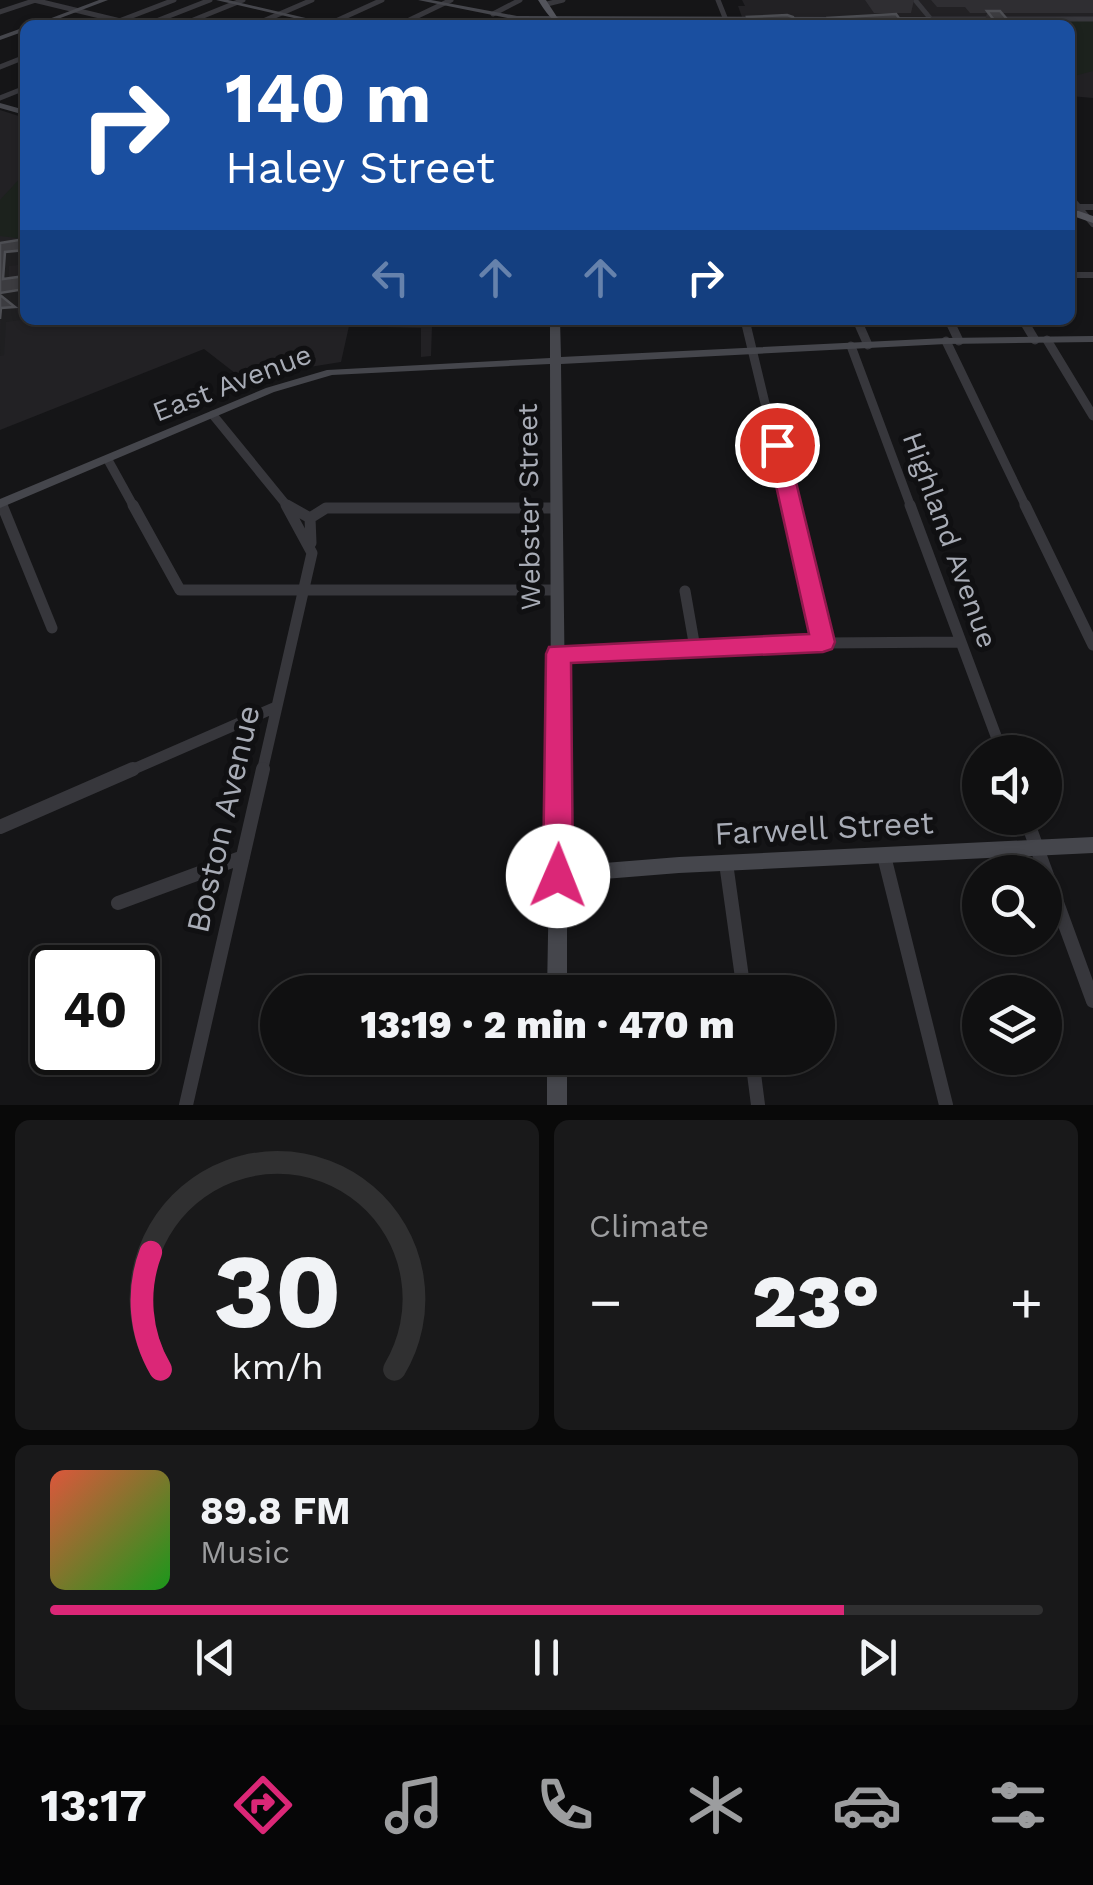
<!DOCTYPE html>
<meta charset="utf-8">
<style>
body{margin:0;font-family:"Work Sans",sans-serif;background:#19191a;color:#f1f3f6;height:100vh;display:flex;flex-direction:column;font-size:38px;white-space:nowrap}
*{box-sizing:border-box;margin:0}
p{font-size:32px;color:#9c9d9f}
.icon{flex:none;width:55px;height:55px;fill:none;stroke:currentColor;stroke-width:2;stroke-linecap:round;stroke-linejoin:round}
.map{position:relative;height:1105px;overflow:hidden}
.details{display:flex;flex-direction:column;gap:15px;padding:15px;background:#090909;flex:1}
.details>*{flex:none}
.guide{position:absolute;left:20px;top:20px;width:1055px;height:305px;border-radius:15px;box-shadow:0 2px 8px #0004,0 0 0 2px #303031;background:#1a4fa0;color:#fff;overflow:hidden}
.tools{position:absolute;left:962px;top:735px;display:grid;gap:20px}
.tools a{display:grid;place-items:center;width:100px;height:100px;border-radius:50%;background:#101011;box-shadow:0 2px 8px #0004,0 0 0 2px #303031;font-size:50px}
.speed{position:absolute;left:30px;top:945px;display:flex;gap:20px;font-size:50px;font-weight:700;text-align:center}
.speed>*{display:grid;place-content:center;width:130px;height:130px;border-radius:50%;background:#101011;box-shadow:0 2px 8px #0004,0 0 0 2px #303031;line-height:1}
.speed .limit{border:5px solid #111;border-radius:15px;background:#fff;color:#111}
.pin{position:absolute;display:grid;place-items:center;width:85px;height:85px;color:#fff;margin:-42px;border:5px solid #fff;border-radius:50%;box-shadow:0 2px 10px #0007}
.me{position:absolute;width:110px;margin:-55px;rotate:1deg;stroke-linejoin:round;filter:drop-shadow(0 0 8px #0008)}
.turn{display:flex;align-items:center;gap:35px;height:210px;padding:0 40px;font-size:45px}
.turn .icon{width:130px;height:130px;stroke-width:2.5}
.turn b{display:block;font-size:70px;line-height:85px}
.lanes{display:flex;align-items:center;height:95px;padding:0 40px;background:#0003;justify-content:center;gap:50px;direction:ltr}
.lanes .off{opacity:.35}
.big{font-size:75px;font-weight:800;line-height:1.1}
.details .widget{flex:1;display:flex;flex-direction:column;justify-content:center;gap:15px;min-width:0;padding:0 35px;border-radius:15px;background:#19191a}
.details .dial{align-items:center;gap:0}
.dial svg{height:260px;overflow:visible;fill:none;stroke:#303031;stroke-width:7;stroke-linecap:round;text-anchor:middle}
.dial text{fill:#f1f3f6;stroke:none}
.song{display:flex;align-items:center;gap:30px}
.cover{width:120px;height:120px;border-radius:15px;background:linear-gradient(135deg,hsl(10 70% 55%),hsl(120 70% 35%))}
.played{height:10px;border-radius:5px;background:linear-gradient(90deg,#db2777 80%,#303031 80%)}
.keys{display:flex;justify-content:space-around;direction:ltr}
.heat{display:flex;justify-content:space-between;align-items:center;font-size:55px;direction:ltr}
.details .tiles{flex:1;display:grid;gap:15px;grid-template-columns:1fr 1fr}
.widget:last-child{grid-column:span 2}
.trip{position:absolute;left:260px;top:975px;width:575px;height:100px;border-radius:50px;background:#101011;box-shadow:0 2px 8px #0004,0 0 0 2px #303031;font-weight:800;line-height:100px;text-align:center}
.dock{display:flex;height:160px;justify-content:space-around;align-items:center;background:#060607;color:#9c9d9f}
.dock .icon{width:70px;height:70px}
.dock .selected{color:#db2777}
.dock b{font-size:45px;color:#f1f3f6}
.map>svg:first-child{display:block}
.built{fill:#222124}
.green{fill:#1c221d}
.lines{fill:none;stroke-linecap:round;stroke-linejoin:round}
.street-far4{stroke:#37373c;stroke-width:5}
.street-far3{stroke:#37373c;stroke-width:6}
.street-far2{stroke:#37373c;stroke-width:9}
.street-far1{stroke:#37373c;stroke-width:11}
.street{stroke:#37373c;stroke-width:14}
.secondary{fill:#45464c;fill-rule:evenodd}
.primary{fill:#53545b;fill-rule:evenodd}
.wall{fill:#2f2e32}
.shaded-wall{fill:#1f1f21}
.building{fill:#3c3c40;stroke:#4d4e53;stroke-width:2.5}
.route{fill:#db2777;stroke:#8e194d;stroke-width:2.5}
.labels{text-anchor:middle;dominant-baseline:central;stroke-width:10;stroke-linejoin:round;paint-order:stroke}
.street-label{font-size:28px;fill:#a8acb6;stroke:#101012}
.near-street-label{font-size:32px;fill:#a8acb6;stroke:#101012}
</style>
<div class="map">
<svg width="1093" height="1105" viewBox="0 0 1093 1105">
<rect width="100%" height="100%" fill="#151517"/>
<path class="built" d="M742,0H1093V98L1070,96V25H942L936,17H742L738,6H745Z
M0,110L25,118V320H441L440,326H432L431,356L421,357V328L349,326L341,362L297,369L253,387L204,349L0,430Z"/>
<path class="green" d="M948,21H1093V71L1070,77V25L941,23Z
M25,173V239L0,236V200Z"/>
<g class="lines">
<path class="street-far4" d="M34,0L137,25
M718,0L728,25
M915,0L935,24
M547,4L563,0
M0,12L36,0
M493,14L520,0
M930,19H1093
M119,21L174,0
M146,25L210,0
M181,25L243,0
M254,25L312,0
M327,25L382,0
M399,25L451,0
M0,67L25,57
M0,98L25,88"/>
<path class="street-far3" d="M1070,197L1093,224
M1078,207H1093
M1070,275H1093"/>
<path class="street-far2" d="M745,320L790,507
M857,320L868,345
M949,320L959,341
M1023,320L1035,340
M1047,340L1093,416
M946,341L1026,507
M851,346L911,507
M213,415L288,507
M108,460L134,507
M286,504L291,507"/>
<path class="street-far1" d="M2,505L52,628
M133,505L180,590H557
M287,505L310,518L311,543
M790,505L823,643
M910,505L1002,752
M1025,505L1093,645
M310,518L326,508H556
M685,591L695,648
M558,654L823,643L961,642
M127,772L276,707
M262,772L312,553L286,505"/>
<path class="street" d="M1026,818L1093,1001
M0,827L133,769
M884,856L946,1105
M726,863L744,992
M118,903L243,857
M752,1058L758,1105
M186,1105L263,769"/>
<path class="secondary" d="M99,0H108L42,25H33Z
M216,0H228L336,25H324Z
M418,0H431L517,16L845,17L848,19L845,21L517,20Z
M881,17H930L933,19L930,21L879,20Z
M25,27V31L0,40V36Z
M0,103L25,110V115L0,108Z
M550,320H560L561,357L946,338L1093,336V342L946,344L561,364L567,866L679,857L1093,837V853L679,873L567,882V992H547L551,767L550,364L332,375L274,392L0,508V499L266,388L327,370L550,358Z
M547,1058H567V1105H547Z"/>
<path class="primary" d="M538,0H546L557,17L572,25C553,25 548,15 538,0Z
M1070,208L1093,216V223L1070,215Z"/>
</g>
<path class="wall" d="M865,0H914L911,13H874Z
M931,0H1093V13H1002L1012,25H984L987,13H970L965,7H937Z
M25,77V96H23L18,80Z
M1070,102L1076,108L1071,124H1070Z"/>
<path class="shaded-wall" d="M25,250V264L9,266L8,292L25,289V304L3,307L0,293L5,252Z
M15,307L20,320L6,322L4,355L0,356L1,308Z"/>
<path class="building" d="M987,11H1000L1012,25H998Z
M896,14L904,25H832L828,18Z
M787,15L793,17L797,25H750L747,17Z
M25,239V250L5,252L3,279L25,276V289L0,293V243Z
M0,295L15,307L1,308L0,319Z"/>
<path class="route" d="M777,439L787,445L835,642L832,649L823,652L571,663L573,876L569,885L558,889L547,885L543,876L546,654L549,647L809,634L767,445Z"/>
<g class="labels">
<g class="street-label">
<text transform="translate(232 383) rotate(-21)">East Avenue</text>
<text transform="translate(529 507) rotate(-91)">Webster Street</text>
<text transform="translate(950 540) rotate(70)">Highland Avenue</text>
</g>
<g class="near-street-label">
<text transform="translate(223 819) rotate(-77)">Boston Avenue</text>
<text transform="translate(824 828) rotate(-3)">Farwell Street</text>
</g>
</g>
</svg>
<div class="tools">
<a><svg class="icon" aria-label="sound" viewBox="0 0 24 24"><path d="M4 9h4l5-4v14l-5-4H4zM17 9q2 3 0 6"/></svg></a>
<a><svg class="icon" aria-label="search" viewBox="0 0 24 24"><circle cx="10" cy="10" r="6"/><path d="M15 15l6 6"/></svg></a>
<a><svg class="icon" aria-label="layers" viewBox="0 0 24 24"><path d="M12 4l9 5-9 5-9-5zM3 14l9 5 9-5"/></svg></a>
</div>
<div class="speed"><div class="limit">40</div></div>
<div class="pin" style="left:777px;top:445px;background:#d93025"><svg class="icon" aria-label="arrive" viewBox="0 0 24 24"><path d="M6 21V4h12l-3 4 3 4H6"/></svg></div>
<svg class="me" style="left:558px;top:876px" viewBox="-20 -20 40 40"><circle r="19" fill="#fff"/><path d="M0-13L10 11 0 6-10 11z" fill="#db2777"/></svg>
<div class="trip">13:19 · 2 min · 470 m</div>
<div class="guide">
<div class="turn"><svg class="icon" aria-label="right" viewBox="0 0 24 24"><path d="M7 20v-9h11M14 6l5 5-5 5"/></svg><div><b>140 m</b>Haley Street</div></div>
<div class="lanes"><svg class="icon off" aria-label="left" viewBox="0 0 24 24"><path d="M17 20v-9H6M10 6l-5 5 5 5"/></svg><svg class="icon off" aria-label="ahead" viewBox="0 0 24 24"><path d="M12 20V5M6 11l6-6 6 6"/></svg><svg class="icon off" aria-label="ahead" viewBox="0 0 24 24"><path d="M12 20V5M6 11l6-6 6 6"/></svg><svg class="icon" aria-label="right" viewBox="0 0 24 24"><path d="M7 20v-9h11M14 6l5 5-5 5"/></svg></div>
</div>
</div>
<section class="details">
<div class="tiles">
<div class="widget dial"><svg viewBox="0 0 100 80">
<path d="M14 69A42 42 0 1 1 86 69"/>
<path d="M14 69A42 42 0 0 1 11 33" stroke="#db2777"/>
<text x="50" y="56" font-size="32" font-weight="700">30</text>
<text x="50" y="72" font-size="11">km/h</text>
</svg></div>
<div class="widget"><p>Climate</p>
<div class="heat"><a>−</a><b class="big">23°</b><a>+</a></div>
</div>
<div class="widget">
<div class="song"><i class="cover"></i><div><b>89.8 FM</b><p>Music</p></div></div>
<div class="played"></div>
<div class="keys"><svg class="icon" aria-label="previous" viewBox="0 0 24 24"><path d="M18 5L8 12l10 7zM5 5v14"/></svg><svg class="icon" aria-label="pause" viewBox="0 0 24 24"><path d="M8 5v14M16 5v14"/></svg><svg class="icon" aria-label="next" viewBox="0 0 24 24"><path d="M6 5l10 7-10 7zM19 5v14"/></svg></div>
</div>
</div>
</section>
<nav class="dock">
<b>13:17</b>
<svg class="icon selected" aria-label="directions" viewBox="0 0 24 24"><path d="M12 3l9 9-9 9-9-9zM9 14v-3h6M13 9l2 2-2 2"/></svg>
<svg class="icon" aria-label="music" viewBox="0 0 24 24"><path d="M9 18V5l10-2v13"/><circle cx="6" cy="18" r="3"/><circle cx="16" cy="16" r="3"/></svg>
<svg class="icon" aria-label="phone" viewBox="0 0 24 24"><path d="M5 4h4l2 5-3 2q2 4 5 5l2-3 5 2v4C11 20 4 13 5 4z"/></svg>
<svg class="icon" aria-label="climate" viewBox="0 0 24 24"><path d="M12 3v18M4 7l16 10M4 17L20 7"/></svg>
<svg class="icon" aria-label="car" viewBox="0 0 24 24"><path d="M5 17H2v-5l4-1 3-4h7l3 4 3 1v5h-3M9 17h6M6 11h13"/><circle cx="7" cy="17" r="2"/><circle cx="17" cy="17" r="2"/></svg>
<svg class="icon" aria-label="filters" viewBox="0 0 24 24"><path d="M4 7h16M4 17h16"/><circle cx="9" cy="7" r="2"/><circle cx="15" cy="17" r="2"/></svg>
</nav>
